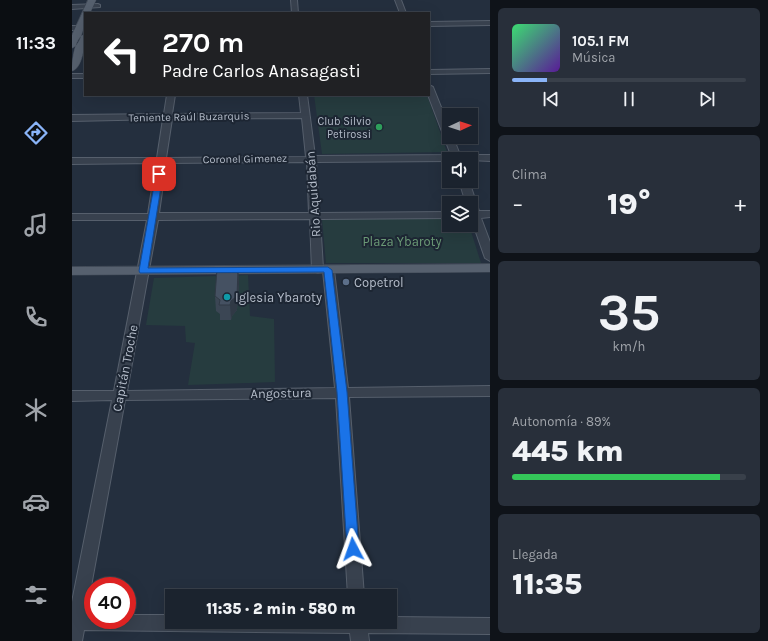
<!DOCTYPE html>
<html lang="es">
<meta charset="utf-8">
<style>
body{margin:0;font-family:Karla,sans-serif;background:#282f3a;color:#f1f3f6;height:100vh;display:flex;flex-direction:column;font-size:15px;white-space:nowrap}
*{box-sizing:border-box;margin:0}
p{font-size:13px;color:#a0a4aa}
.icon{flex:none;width:22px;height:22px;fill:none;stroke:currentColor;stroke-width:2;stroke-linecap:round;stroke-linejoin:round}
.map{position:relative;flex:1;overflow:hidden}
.details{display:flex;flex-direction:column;gap:8px;padding:8px;background:#0f1319;width:278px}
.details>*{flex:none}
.hud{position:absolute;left:12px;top:12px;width:346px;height:84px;border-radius:0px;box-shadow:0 4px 16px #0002,0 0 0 1px #39404a;background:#202124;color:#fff;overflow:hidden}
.needle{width:26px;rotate:87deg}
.controls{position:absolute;left:370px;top:108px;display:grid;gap:8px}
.controls a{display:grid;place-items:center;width:36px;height:36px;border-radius:0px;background:#1b232e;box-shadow:0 4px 16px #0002,0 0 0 1px #39404a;font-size:20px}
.speed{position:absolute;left:12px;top:577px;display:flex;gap:8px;font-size:20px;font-weight:700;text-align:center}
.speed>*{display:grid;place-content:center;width:52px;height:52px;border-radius:50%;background:#1b232e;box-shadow:0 4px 16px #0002,0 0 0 1px #39404a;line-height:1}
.speed .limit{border:6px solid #d22;background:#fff;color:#111}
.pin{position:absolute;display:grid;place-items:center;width:34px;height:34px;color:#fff;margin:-17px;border-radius:8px;box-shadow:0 2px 6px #0006}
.me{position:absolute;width:44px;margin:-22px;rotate:356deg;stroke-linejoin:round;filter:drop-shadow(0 0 3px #0008)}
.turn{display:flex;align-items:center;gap:14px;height:84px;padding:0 12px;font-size:18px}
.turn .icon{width:52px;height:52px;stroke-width:2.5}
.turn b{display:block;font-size:28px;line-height:34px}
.big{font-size:30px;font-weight:800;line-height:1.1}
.details .widget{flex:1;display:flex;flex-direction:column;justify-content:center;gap:6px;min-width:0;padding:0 14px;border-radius:6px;background:#282f3a}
.details .dial{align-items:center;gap:0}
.dial b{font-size:52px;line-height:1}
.song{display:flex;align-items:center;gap:12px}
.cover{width:48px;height:48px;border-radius:6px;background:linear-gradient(135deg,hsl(140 70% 55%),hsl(270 70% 35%))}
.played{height:4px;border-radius:2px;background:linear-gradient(90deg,#8ab4f8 15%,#39404a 15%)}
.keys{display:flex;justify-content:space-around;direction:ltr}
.heat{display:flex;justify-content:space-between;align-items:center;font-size:22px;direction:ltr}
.charge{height:6px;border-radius:3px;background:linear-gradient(90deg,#34c759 89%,#39404a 0)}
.trip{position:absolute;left:93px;top:589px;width:232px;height:40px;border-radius:0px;background:#1b232e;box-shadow:0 4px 16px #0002,0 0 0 1px #39404a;font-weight:800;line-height:40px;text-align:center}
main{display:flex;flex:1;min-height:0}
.tabs{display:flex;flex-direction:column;width:72px;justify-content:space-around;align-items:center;background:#0b0e12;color:#a0a4aa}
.tabs .icon{width:28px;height:28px}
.tabs .active{color:#8ab4f8}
.tabs b{font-size:18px;color:#f1f3f6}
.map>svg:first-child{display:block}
.green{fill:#263c3f}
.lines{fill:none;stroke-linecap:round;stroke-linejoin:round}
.minor-casing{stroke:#565f6c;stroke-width:2}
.major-casing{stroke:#414a57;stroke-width:1}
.minor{fill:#38414e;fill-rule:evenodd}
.major{fill:#56606e;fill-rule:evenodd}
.wall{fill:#3b4654}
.shaded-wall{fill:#303945}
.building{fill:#455162;stroke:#303945}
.route{fill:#1a73e8;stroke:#114b97}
.leisure-dot{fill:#2e9e5b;stroke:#1d2633;stroke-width:1.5}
.service-dot{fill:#5c6f8a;stroke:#1d2633;stroke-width:1.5}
.culture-dot{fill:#0f9aa8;stroke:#1d2633;stroke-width:1.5}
.labels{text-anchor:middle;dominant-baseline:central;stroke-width:4;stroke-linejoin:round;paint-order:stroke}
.far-street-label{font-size:11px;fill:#b4bcc9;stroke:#1d2633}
.far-poi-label{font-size:11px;fill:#b4bcc9;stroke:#1d2633;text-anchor:end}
.street-label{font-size:13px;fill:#b4bcc9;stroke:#1d2633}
.park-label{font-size:13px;fill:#6b9a76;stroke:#1d2633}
.poi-label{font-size:13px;fill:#b4bcc9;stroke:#1d2633;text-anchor:start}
</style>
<main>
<nav class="tabs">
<b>11:33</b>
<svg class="icon active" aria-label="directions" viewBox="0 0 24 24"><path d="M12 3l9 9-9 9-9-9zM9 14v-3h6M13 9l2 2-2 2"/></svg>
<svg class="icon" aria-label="music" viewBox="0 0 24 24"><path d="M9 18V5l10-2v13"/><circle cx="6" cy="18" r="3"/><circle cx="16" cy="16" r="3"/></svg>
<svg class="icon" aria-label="phone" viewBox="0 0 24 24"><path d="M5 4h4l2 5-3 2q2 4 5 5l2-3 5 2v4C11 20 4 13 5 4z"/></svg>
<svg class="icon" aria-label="climate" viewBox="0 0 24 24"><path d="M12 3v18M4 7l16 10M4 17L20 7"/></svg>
<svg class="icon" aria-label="car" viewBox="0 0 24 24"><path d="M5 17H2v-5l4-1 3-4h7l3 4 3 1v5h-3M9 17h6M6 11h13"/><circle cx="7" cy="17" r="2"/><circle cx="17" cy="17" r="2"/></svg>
<svg class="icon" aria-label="filters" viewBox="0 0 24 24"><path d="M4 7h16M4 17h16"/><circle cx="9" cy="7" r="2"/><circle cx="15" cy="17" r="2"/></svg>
</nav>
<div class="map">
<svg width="418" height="641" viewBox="0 0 418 641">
<rect width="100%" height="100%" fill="#242f3e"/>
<path class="green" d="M242,95H355L375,152L250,154Z
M377,218V225H397L409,263H254L250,219Z
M176,275L178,316L202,319L203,382L116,385L123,343L114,342L113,326L74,325L82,278Z"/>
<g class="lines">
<defs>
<path id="minor" d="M219,0H225L226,13H220Z
M323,0H329L334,13H328Z
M26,4L28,5V7L0,9V5Z
M418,21V25L357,26V22Z
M0,26H13V30H0Z
M418,69V73L357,74V70Z
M0,74H13V78H0Z
M357,85L361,87L377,127V137H381L388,155H418V161L377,159V161L244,162L247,213L377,212V218L248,219L251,268L256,267L262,270L276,388L418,386V396L277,397L292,596H276L264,398L53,400L14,614H21V620H55V615H100V622H318V617L418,618V634L296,633L297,641H279L278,633L12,630L10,641H0V602L40,400L0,401V391H42L75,220H0V214H76L84,163L0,164V158H85L91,119L0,121V115L92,114L95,95H103L100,114L229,113L227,95H235L243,156L379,155L356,95ZM230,118L234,157L94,158L100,119ZM235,162L237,213H87L94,163ZM238,219L240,270L246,273L251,271L263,388L55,391L86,220Z
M387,181H397L407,211H418V217L409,218L418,242V261L413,258L399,218V203H394Z"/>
<path id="major" d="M16,0H24L18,13H13C13,22 10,45 0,48V35Z
M13,34C13,43 11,68 0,71C0,62 2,37 13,34Z
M418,264V272L0,275V267Z"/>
</defs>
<use href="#minor" class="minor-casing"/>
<use href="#major" class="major-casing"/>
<use href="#minor" class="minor"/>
<use href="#major" class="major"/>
</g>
<path class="wall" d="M166,270L167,284L165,310L160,316L159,320H148V314L144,311L143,296Z"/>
<path class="shaded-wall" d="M166,270L167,284L165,310L160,316L159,320L158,305Z"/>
<path class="building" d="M145,269L166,270L165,296L159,301L158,305H147L148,300L143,296Z"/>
<path class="route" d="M87,172L91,174L76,268L256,267L260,270L275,392L287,549L285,553L281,554L277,553L275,549L265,392L252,272L68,273L67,271L84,174Z"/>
<circle class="leisure-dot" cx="307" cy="127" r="4"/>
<circle class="service-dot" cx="274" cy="282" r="4"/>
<circle class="culture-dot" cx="155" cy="297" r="4"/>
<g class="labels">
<g class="far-street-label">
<text transform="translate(117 117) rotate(-1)">Teniente Raúl Buzarquis</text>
<text transform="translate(173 159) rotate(-1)">Coronel Gimenez</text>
</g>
<g class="far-poi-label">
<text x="299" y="121">Club Silvio<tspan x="299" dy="13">Petirossi</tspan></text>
</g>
<g class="street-label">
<text transform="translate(241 194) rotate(-94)">Rio Aquidabán</text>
<text transform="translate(53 368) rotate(-79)">Capitán Troche</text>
<text transform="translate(209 393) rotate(-1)">Angostura</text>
</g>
<g class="park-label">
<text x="330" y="241">Plaza Ybaroty</text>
</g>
<g class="poi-label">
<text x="282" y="282">Copetrol</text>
<text x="163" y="297">Iglesia Ybaroty</text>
</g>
</g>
</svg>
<div class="controls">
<a><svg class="needle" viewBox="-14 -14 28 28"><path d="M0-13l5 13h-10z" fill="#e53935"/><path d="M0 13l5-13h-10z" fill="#a0a4aa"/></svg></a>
<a><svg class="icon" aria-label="sound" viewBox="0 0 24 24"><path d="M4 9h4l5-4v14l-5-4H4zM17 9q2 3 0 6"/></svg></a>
<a><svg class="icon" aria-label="layers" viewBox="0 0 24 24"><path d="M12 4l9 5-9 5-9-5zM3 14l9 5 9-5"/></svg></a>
</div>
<div class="speed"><div class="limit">40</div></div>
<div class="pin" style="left:87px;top:174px;background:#d93025"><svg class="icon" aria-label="arrive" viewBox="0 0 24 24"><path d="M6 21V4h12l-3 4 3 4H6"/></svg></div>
<svg class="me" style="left:281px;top:549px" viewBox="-20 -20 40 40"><path d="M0-17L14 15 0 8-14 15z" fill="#1a73e8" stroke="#fff" stroke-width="4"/></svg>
<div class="trip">11:35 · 2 min · 580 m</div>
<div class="hud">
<div class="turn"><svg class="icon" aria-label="left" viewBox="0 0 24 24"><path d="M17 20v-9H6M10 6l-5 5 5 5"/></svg><div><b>270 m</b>Padre Carlos Anasagasti</div></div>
</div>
</div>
<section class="details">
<div class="widget">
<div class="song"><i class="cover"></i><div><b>105.1 FM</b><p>Música</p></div></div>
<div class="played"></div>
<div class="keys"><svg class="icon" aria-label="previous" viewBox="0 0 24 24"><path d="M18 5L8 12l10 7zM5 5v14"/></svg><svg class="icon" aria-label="pause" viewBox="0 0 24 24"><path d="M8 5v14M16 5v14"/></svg><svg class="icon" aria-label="next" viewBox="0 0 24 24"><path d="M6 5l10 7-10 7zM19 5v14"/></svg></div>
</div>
<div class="widget"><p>Clima</p>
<div class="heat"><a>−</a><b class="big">19°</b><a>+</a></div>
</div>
<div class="widget dial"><b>35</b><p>km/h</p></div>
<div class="widget"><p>Autonomía · 89%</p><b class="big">445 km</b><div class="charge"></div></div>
<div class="widget"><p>Llegada</p><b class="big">11:35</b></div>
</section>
</main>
